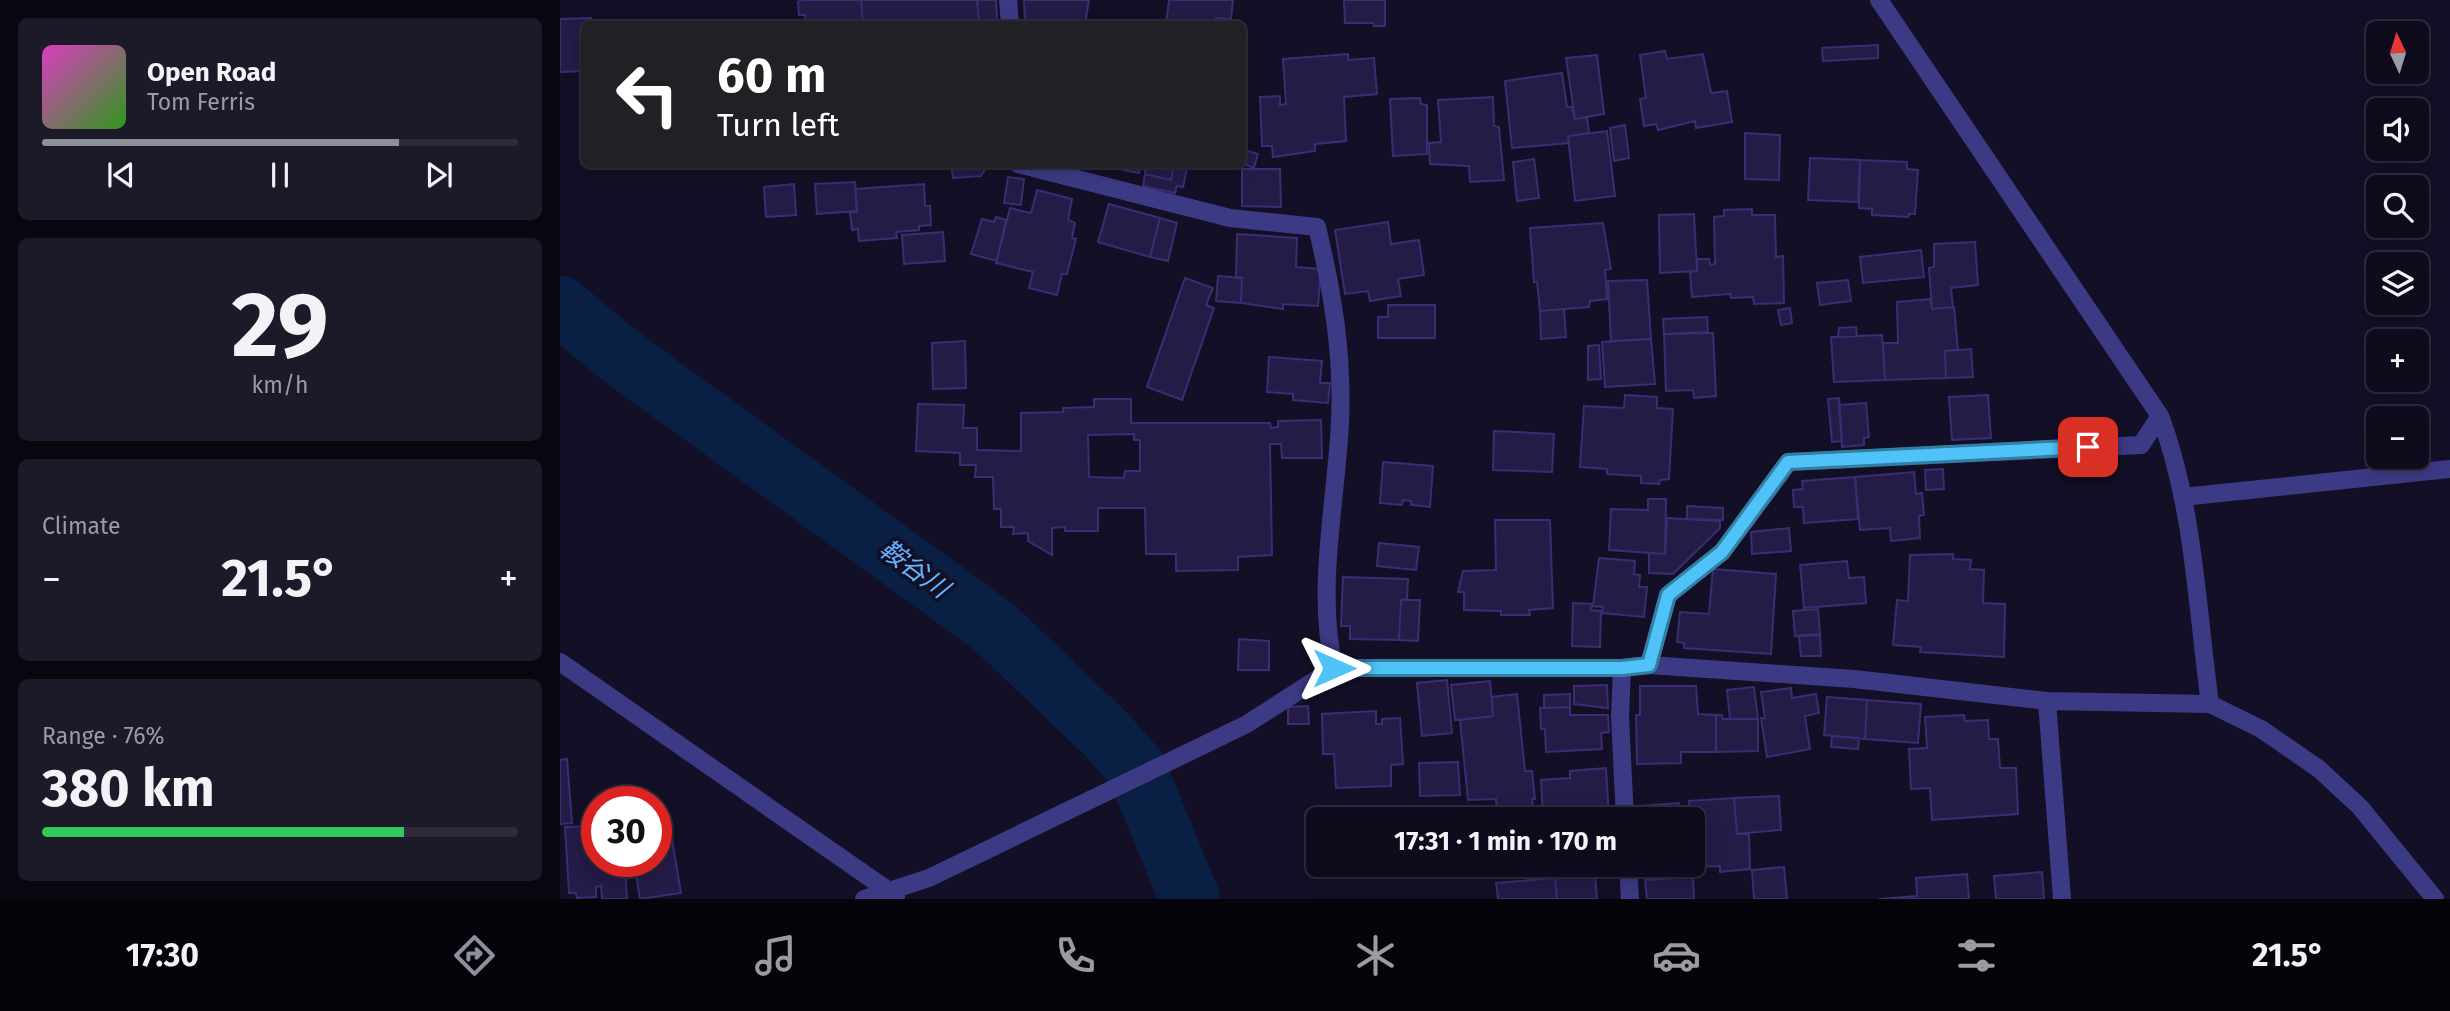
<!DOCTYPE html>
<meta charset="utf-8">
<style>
body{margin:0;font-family:"Fira Sans","Noto Sans JP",sans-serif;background:#1c1929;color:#f1f3f6;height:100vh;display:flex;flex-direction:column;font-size:26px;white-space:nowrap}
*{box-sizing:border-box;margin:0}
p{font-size:23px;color:#9b9ba3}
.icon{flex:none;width:38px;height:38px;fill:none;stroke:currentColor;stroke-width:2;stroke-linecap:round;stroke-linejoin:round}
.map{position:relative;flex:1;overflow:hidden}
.details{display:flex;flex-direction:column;gap:18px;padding:18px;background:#08060f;width:560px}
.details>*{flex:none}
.guide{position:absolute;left:21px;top:21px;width:665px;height:147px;border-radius:10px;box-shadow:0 4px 18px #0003,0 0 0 2px #2e2b3b;background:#202124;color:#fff;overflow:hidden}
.needle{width:46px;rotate:356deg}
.buttons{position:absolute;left:1806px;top:21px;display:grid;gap:14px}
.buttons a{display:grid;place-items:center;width:63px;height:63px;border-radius:10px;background:#0e0b1c;box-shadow:0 4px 18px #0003,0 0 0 2px #2e2b3b;font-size:35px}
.speed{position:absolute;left:21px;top:786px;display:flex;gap:14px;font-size:35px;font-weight:700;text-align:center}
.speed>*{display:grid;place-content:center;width:91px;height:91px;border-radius:50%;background:#0e0b1c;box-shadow:0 4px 18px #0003,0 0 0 2px #2e2b3b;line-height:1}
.speed .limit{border:10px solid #d22;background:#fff;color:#111}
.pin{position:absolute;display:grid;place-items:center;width:60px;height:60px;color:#fff;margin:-30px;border-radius:14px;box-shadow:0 4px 10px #0006}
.me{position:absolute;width:77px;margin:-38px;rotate:90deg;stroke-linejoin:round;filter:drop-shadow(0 0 5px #0008)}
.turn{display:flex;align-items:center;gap:24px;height:147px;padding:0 21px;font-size:32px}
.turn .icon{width:91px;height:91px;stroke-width:2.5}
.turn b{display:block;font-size:49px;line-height:60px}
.big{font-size:52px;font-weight:700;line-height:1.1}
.details .tile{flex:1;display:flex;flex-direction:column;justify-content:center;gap:10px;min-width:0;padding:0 24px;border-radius:10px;background:#1c1929}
.details .dial{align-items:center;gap:0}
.dial b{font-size:91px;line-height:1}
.song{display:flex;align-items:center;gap:21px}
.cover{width:84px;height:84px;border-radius:10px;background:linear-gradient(135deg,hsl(310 70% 55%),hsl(110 70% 35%))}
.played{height:7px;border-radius:4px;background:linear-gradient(90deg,#8c9099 75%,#2e2b3b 75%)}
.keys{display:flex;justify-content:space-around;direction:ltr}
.heat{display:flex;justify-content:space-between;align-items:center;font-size:38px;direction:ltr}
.charge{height:10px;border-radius:5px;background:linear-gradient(90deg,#34c759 76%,#2e2b3b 0)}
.trip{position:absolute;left:746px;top:807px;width:399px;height:70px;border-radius:10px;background:#0e0b1c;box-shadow:0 4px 18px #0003,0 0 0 2px #2e2b3b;font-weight:700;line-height:70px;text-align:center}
.menu{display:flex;height:112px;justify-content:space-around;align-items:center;background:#06040b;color:#9b9ba3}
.menu .icon{width:49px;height:49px}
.menu .current{color:#8c9099}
.menu b{font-size:32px;color:#f1f3f6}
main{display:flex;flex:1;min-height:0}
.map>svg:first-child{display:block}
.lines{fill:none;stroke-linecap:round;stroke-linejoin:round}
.river{stroke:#0a1f44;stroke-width:60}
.building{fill:#241b47;stroke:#3b2d73;stroke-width:2;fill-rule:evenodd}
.minor{stroke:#3d3a85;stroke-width:18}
.route-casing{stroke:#337fa1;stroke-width:18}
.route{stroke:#4fc3f7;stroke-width:12}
.labels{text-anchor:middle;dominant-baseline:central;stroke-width:7;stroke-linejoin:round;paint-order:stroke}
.water-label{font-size:26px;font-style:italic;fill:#62b6ff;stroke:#130f26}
</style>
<main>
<section class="details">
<div class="tile">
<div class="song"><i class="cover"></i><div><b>Open Road</b><p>Tom Ferris</p></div></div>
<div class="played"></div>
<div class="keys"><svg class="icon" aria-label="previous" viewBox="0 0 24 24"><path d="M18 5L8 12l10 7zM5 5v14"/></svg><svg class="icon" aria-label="pause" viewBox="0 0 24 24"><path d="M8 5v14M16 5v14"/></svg><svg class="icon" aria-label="next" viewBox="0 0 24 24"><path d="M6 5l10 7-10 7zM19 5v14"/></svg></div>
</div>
<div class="tile dial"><b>29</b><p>km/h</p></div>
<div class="tile"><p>Climate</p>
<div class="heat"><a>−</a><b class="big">21.5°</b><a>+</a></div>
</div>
<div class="tile"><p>Range · 76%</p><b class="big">380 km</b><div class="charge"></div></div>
</section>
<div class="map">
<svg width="1890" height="899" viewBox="0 0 1890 899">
<rect width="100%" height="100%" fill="#130f26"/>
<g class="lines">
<path class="river" d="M0,306L63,358L434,627L547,735L576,768L630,899"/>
</g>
<path class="building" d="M301,0H417L419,22L303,24Z
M301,0L303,24H246L245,15H239L238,2L242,0Z
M417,0H436L437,20L419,22Z
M464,0H529L525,24L465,23Z
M609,0H673L671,19L656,18L655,24H606Z
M784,0H825V26H814L813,23H785Z
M31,18V24H24V71L0,72V19Z
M1318,45V58L1263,61L1262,48Z
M1105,51L1107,59L1143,54L1151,93L1167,91L1172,122L1136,128L1135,121L1098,130L1096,124L1084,126L1080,99L1086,98L1080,55Z
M788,54V60L814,58L817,94L784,97L786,141L755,144V151L713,157L712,146H702L700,97L720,96V105L726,104L723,59Z
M1037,55L1044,114L1015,119L1006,58Z
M1002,73L1007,107H1012L1015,119L1027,117L1029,133L1008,136L1009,143L952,148L945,81Z
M933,97L934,126L939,127L944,180L910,182L909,166L870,164L869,143L881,142L878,100Z
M860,98L861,104L867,105V154L833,156L830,99Z
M1065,125L1069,158L1054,161L1050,128Z
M1047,131L1055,196L1015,201L1008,136Z
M1185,133L1220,135L1219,180L1185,179Z
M687,151L698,154L694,168L683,164Z
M1250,158L1300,160L1298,202L1248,200Z
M974,159L979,198L957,201L953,162Z
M1300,160L1347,162V169L1358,170L1355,214H1349L1348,217L1312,215V209L1299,208Z
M391,164H424L425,169L421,176L393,178Z
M556,164H581L579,173L563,170L564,166Z
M587,164H614L611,180L585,174Z
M614,164H628L623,187L617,186L615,193L583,186L585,174L611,180Z
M682,169H720L721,207L682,206Z
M448,177L464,179L461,205L444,203Z
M295,182L297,211L257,214L255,184Z
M234,184L236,215L206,217L204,187Z
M364,184L365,206H370L371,225L359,226V230L336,232L337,238L299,241L298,229L292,230L290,212H297L295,189Z
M477,190L512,199L508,220L515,223L512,238L516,239L507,274H502L497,295L469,288L473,272L436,263L450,208L471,213Z
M549,204L600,218L590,257L538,242Z
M1192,209V215H1215L1216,257L1223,256L1224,303L1194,304L1193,297L1171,298L1170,294L1132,297L1130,272L1137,271V259H1149L1150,265L1155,264L1154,217L1164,216V210Z
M1134,214L1137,271L1100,273L1099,215Z
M436,217L446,220L437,261L411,254L422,219L434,222Z
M600,218L617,223L608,261L590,257Z
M828,222L831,244L859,240L864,275L838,279L841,296L810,301L808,291L785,294L775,230Z
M1043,223L1051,269L1045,270L1047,299L1030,301L1029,307L980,311L977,282H974L970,228Z
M383,232L385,261L344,264L342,235Z
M677,234L737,238L736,267L761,269L758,306L723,304V309L681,303L682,278H676Z
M1415,242L1418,285L1391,288L1393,307L1372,309L1369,268L1374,267V244Z
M1361,250L1364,277L1303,283L1300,257Z
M658,276L682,278L681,303L656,301Z
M625,278L653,288L646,305L654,308L622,400L587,387Z
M1087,280L1091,339L1051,341L1048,281Z
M1288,280L1291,301L1260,305L1257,283Z
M1370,299L1372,309L1394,307L1398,350L1385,351L1386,378L1325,380L1323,343H1338L1337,302Z
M828,305H875V338H818V317H828Z
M1230,308L1232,323L1221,325L1218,310Z
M1004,309L1006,337L981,339L980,311Z
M1147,317L1148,332L1104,334L1103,319Z
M1296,327L1297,336L1278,337L1279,328Z
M1153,333L1156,396L1134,398L1133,390L1106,391L1104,334Z
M1322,335L1325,380L1274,382L1271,337Z
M1091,339L1095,384L1045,387L1042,342Z
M405,341L406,388L373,389L372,343Z
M1039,345L1041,379L1028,380V346Z
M1411,349L1413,377L1386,378L1385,351Z
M709,357L762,361L760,383H770L768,403L733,400V394L707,392Z
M1065,395L1097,397V408L1113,409L1109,479L1100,480L1099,484L1081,483V476L1047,474V469L1020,467L1024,406L1064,408Z
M1428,395L1431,438L1392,440L1389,397Z
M1279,398L1282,441L1272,442L1268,399Z
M534,399H571V423H710L711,428L718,427V421L761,420L762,458H722L721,444H710L712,555L678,557V570L616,571V554H586L585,508H538V531H505V527L492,528V555L468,541V533L453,534L454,527H441V509H434L433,477H415L416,465H400V453L356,451L358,404L404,405L403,428H417V450L461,451V413L503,412V408L534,407ZM574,434V440H580V471H565L564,478L529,477L528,435Z
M1306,403L1309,437L1304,438V445L1282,447L1279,405Z
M934,431L994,434L992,472L933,470Z
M823,462L873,466L870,507L851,505L852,501L843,500L842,505L820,503Z
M1383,469L1384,489L1366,490L1365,470Z
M1354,472L1356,494L1362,493L1364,515L1359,516L1360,538L1331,541L1330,528L1300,530L1295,477Z
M1295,477L1298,519L1244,523L1243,507H1234L1233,490L1243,489L1242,481Z
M1088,499H1106L1105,554L1049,550L1051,509L1088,510Z
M1127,506L1163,508V520L1127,519Z
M1107,518L1160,521V528L1113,574L1089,573V553L1105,554Z
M935,520H990L993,608L969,610L970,615H941V611L904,610V592H898L903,571L936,570Z
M1229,528L1231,551L1192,554L1191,532Z
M819,543L859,547L856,570L817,566Z
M1393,554V559L1411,560L1410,569L1424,570L1423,603L1445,604L1444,657L1360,652L1361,647L1333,645L1337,600L1348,601L1350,555Z
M1039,558L1075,561L1074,574L1080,575L1079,587H1087L1084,617L1042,613L1043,607L1033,606Z
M1287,561L1289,578L1304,577L1306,603L1244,608L1240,565Z
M1153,569L1216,574L1211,654L1124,648V643L1117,642L1120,612L1149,614Z
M783,577L848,579L847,599L841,600L839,640L790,639V626H781Z
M841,600H860L858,641L839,640Z
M1013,603L1032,604L1031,610L1041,611L1040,647L1012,646Z
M1258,609L1260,634L1235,636L1233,611Z
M1260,635L1261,656H1241L1239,636Z
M679,639L709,641V670H678Z
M887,680L892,733L862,736L857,683Z
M930,681L933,716L895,720L891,685Z
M1047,685L1048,708L1014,704V686Z
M1080,686H1136L1138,714L1156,715V752H1121V763L1077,764L1076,715H1080Z
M1194,687L1198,719H1170L1167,690Z
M1231,688L1232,698L1256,694L1259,713L1245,716L1250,749L1207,757L1201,718H1205L1201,692Z
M957,694L965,771H972L975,799H972L973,807L937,811L936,799L908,800L900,720L933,716L932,697Z
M1010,694V707L984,708V695Z
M1267,697L1307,700L1305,739L1264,735Z
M1307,700L1361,704L1358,743L1305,739Z
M748,706L749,724H728V707Z
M1010,707V715H1048L1049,732L1041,733L1042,749L986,752L985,729H981L980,708Z
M816,711V724H822V719L840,718L843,764L831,765V786L776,788L774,754H763L762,714Z
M1156,715H1162L1163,719H1198V751L1156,752Z
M1404,715L1405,721L1428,720L1429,739H1438L1440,768H1456L1458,814L1372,820L1370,788L1351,789L1349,749L1367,748L1365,717Z
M1272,736L1299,738L1298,749L1271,747Z
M7,759L12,823L0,824V760Z
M898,762L900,795L860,796L859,763Z
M1046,768L1049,819H983L981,780L1010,778V771Z
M1219,796L1221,830L1177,834L1174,798Z
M1174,798L1177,834H1189L1190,869L1160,872V866L1133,867L1129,801Z
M1119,803L1121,819H1080L1079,806Z
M37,826V861H62V865L65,866L67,899H42L41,886L36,887V897L17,898L16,893H9L5,827Z
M111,833L121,893L80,899L74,861H96V835Z
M1224,867L1227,899H1194L1192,870Z
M1482,872L1484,899H1436L1434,876Z
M1407,874L1409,899H1319L1357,896L1356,878Z
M1035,875L1037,899H997L995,878Z
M1133,877L1134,899H1087L1085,880Z
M995,878L997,899H938L936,883Z"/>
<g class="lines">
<path class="minor" d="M448,0L450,24
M1319,0L1600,416C1634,506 1637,609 1650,704
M458,164L670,218L757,227C773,294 783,354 780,423C776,503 756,589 774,668
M1623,497L1890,469
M0,662L336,896
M1089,665L1108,595L1162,552L1229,462L1581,445L1600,416
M1062,668L1060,717L1065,819
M1487,701L1502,899
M1068,864L1070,899
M304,899L369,878L687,724L774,668H1062L1089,665L1294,679L1487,701L1650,704L1701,729L1759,769L1800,807L1875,899"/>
</g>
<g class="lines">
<defs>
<path id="route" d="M774,668H1062L1089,665L1108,595L1162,552L1228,462L1528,447"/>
</defs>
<use href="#route" class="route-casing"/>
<use href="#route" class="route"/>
</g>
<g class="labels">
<g class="water-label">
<text transform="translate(354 569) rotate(36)">鞍谷川</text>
</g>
</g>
</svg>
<div class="buttons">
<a><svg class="needle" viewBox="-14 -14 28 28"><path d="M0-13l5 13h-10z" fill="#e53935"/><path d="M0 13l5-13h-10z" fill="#9b9ba3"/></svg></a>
<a><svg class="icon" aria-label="sound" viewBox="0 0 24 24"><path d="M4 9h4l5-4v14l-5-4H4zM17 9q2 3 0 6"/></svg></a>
<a><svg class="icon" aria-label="search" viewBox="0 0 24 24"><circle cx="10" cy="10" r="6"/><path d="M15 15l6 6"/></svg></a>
<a><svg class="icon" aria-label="layers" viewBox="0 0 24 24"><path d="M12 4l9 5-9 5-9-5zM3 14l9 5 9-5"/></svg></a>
<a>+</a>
<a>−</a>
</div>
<div class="speed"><div class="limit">30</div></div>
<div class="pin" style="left:1528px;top:447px;background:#d93025"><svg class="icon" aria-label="arrive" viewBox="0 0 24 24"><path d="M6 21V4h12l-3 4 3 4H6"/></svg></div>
<svg class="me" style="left:774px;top:668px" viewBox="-20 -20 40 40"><path d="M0-17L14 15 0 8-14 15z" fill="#4fc3f7" stroke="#fff" stroke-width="4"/></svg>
<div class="trip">17:31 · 1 min · 170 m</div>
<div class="guide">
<div class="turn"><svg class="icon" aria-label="left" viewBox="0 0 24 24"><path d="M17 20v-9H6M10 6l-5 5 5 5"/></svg><div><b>60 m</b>Turn left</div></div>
</div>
</div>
</main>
<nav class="menu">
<b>17:30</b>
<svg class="icon current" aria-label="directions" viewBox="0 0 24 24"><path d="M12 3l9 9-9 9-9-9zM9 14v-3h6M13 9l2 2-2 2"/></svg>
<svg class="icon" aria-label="music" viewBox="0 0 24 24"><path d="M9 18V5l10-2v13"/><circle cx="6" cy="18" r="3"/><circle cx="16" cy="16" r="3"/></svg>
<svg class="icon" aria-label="phone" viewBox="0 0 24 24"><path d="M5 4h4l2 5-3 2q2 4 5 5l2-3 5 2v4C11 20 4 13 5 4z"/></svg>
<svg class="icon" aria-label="climate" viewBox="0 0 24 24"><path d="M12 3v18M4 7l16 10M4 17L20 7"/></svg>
<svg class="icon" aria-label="car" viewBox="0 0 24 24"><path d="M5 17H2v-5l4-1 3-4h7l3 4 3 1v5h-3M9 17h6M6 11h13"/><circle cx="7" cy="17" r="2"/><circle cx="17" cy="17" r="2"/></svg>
<svg class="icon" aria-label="filters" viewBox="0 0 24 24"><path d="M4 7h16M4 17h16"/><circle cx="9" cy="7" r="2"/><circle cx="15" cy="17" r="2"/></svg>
<b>21.5°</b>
</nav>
